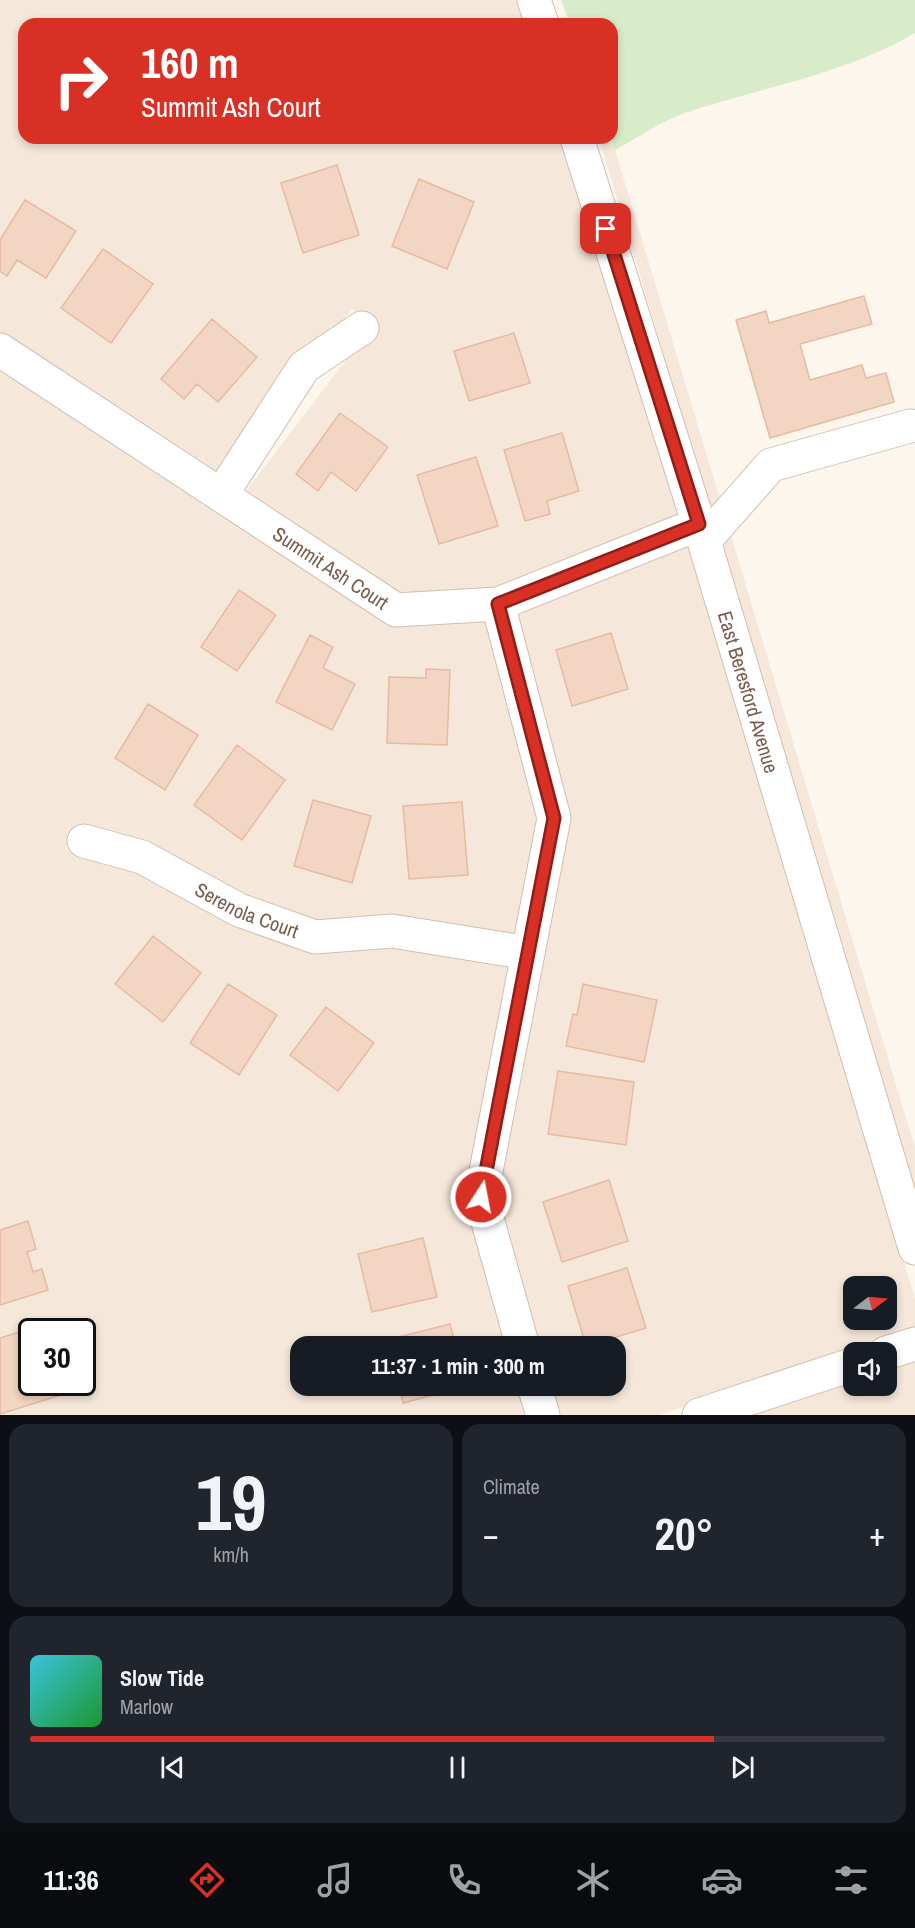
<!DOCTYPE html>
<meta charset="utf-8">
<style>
body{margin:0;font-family:"Archivo Narrow",sans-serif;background:#20242c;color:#f1f3f6;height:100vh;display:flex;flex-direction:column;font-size:22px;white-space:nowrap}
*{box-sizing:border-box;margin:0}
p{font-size:20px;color:#9ea1a6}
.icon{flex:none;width:33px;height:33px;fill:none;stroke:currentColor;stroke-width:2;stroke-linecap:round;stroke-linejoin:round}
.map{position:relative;height:1415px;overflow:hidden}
.drawer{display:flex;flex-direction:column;gap:9px;padding:9px;background:#0d0f14;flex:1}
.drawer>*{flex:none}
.top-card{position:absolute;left:18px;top:18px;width:600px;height:126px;border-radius:18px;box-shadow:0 3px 9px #0003;background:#d93025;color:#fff;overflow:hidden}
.needle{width:39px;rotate:74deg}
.buttons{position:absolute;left:843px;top:1276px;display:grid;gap:12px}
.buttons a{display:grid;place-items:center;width:54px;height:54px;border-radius:12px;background:#171b24;box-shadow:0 3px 9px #0003;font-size:30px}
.speed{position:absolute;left:18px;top:1318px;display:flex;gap:12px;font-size:30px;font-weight:700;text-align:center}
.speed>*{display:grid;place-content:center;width:78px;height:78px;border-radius:50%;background:#171b24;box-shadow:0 3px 9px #0003;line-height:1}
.speed .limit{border:3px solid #111;border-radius:9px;background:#fff;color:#111}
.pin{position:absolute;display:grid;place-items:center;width:51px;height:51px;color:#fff;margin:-26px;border-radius:12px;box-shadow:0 3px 9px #0006}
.me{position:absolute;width:66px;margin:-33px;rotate:11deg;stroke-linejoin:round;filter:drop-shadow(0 0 4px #0008)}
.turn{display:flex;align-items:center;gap:21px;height:126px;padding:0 24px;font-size:27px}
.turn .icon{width:78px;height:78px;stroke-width:2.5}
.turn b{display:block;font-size:42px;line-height:51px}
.big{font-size:45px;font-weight:700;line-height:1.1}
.drawer .tile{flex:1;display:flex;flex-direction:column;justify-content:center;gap:9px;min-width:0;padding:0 21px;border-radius:18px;background:#20242c}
.drawer .dial{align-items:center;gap:0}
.dial b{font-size:78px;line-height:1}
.song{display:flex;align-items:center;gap:18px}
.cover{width:72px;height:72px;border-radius:9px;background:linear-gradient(135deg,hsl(190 70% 55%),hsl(130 70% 35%))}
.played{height:6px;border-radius:3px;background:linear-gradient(90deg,#d93025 80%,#363941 80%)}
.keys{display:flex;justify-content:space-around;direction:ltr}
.heat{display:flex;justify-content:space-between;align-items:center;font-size:33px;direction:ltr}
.drawer .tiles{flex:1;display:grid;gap:9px;grid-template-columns:1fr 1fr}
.tile:last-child{grid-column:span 2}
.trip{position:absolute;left:290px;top:1336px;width:336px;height:60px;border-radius:18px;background:#171b24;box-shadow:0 3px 9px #0003;font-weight:700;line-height:60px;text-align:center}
.menu{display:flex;height:96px;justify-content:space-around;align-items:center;background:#090b0e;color:#9ea1a6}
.menu .icon{width:42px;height:42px}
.menu .active{color:#d93025}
.menu b{font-size:27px;color:#f1f3f6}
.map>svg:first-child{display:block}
.residential{fill:#f5e8da;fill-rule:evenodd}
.green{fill:#d8ecc9}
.building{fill:#f3d5c3;stroke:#e6bba3;stroke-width:1.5}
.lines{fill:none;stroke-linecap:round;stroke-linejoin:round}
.minor-casing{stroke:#d1beb0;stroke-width:35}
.minor{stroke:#fff;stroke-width:33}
.route-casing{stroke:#8d1f18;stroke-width:15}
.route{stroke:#d93025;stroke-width:10}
.labels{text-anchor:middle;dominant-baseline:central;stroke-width:6;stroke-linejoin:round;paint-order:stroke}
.street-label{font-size:20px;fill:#7a5c4d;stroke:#fffaf3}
</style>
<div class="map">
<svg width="915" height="1415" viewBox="0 0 915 1415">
<rect width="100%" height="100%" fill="#fdf6ec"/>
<path class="residential" d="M0,0H528L535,24H24V138H569L682,517L496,592L401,597L244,494L375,322L352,309L222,479L0,333Z
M599,138H611L615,150L915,1148V1198Z
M0,366L387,621L396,623L487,618L540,819L516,938L396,919L318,924L246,898L150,846L75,825L65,849L135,868L230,921L309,949L391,944L512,964L467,1196L508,1347H300V1386H519L528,1415H0ZM32,1332H82V1383H32Z
M689,541L915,1299V1330L659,1415H558L550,1386H615V1347H538L496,1196L568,819L515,611ZM854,1287H886V1320H854Z
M915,1358V1415H740L853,1377L854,1386H886L887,1367Z"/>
<path class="green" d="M561,0H915V33C844,75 761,87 685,113C662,121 637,138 615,150L611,138L612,24H570Z"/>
<path class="building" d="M337,165L359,235L303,253L281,183Z
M419,179L474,202L447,269L392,246Z
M25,200L76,231L46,278L17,260L7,276L0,271V240Z
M103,249L153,284L111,343L61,308Z
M864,296L872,324L800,344L810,380L862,365L866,378L886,373L894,402L770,438L736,320L766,311L769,323Z
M212,319L257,357L218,402L197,384L184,399L161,379Z
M514,333L530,383L469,401L454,351Z
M340,413L388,447L356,491L331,472L318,491L296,474Z
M562,433L579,491L547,501L550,514L525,521L504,450Z
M476,457L498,526L439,544L417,475Z
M239,590L276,615L237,671L201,647Z
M611,633L628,689L572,706L556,650Z
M310,635L333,647L323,668L355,684L332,730L276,702Z
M426,669L450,670L447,745L387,743L389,677L426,678Z
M148,704L198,735L165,790L115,758Z
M237,745L285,780L242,840L194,805Z
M313,800L371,816L352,883L294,866Z
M462,802L468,875L409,879L403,806Z
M153,936L201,973L163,1022L115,984Z
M228,984L277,1015L239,1075L190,1043Z
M583,984L657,1000L644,1062L566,1046L573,1014L577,1015Z
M326,1007L374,1043L338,1091L290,1055Z
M558,1071L634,1082L626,1145L548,1134Z
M609,1180L628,1241L562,1262L543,1202Z
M28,1221L36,1249L27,1252L33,1272L42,1269L48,1290L0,1305V1230Z
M423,1238L437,1297L372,1312L358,1254Z
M627,1268L646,1328L586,1346L568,1286Z
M53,1321L56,1332H32V1383H72L74,1391L0,1414V1338Z
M450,1324L456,1347H388L387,1340Z
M399,1386H467L403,1403Z"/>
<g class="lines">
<defs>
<g id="minor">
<path d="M534,0L542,24"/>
<path id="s1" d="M577,138L704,541L915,1248"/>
<path id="s2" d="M0,350L396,610L498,604L699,524"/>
<path d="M221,495L304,367L362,328"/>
<path d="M704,541L771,465L910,426"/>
<path d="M498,604L554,818L481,1197L523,1347"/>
<path id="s3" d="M84,841L142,857L239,910L315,937L392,931L528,953"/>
<path d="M886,1353L915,1344"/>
<path d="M534,1386L543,1415"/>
<path d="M699,1415L854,1364"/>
</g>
</defs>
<use href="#minor" class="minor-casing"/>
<use href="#minor" class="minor"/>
</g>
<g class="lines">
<defs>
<path id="route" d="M481,1197L554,818L498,604L699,524L606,229"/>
</defs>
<use href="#route" class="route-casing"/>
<use href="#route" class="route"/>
</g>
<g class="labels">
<g class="street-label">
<text stroke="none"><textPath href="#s2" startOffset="396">Summit Ash Court</textPath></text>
<text stroke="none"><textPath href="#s1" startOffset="580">East Beresford Avenue</textPath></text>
<text stroke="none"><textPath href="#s3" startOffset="178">Serenola Court</textPath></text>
</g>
</g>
</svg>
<div class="buttons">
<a><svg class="needle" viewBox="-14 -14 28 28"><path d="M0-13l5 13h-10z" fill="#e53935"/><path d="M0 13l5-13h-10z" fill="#9ea1a6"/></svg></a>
<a><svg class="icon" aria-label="sound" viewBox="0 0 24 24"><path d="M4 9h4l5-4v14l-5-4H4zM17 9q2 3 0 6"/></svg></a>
</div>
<div class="speed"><div class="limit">30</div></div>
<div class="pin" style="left:606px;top:229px;background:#d93025"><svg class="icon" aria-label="arrive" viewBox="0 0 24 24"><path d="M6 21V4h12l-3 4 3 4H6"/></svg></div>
<svg class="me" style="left:481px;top:1197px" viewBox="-20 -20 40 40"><circle r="17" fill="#d93025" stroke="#fff" stroke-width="3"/><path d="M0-11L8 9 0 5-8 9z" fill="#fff"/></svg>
<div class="trip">11:37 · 1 min · 300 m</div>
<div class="top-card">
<div class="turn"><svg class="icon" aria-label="right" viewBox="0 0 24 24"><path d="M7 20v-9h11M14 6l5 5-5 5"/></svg><div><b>160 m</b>Summit Ash Court</div></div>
</div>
</div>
<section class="drawer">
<div class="tiles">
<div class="tile dial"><b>19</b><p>km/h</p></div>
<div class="tile"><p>Climate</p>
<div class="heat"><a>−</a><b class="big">20°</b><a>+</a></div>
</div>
<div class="tile">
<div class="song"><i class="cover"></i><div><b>Slow Tide</b><p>Marlow</p></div></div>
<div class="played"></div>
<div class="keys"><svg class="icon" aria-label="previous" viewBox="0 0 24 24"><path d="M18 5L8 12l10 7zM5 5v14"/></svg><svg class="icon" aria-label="pause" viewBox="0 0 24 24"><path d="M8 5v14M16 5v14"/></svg><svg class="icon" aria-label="next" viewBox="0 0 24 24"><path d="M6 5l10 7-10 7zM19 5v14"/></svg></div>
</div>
</div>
</section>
<nav class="menu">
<b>11:36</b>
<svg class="icon active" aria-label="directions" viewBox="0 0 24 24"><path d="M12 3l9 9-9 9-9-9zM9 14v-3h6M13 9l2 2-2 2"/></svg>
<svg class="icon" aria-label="music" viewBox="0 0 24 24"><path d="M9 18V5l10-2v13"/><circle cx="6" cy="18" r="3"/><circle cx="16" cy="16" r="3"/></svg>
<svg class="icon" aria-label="phone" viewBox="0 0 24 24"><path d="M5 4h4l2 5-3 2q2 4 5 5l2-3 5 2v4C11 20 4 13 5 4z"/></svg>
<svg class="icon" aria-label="climate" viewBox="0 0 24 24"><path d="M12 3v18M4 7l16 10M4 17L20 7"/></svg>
<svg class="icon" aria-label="car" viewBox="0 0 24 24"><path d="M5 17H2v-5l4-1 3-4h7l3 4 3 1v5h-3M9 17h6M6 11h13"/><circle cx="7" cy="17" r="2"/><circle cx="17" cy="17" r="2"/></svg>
<svg class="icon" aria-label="filters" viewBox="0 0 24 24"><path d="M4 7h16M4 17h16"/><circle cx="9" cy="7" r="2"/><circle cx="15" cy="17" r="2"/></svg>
</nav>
